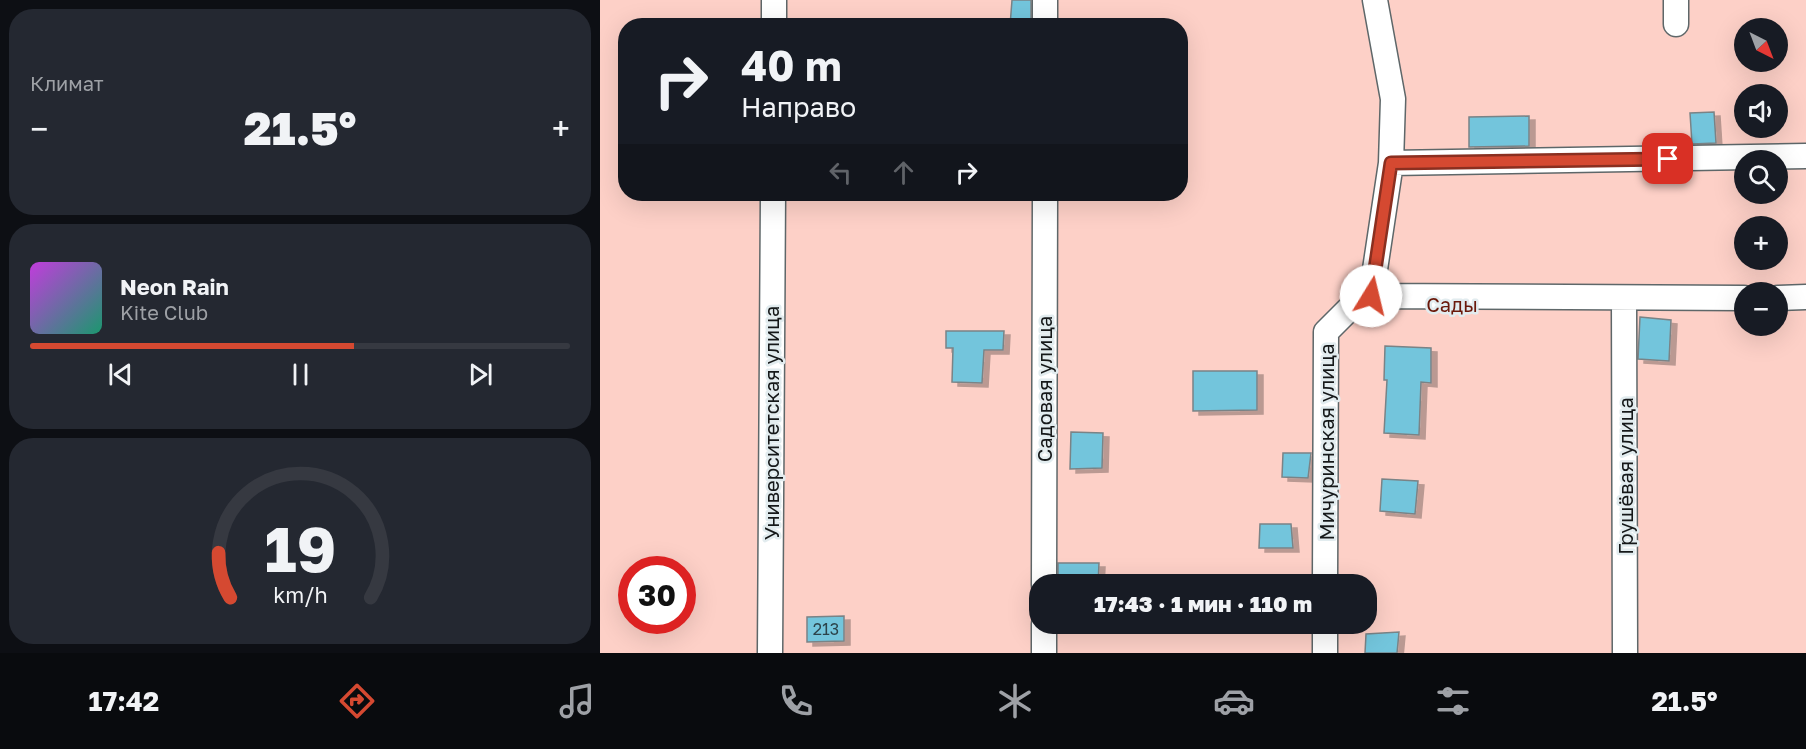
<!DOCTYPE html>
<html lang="ru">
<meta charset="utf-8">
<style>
body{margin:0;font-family:"Golos Text",sans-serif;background:#242831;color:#f1f3f6;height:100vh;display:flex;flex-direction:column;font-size:22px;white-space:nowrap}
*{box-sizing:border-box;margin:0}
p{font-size:20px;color:#9ea1a6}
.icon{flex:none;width:33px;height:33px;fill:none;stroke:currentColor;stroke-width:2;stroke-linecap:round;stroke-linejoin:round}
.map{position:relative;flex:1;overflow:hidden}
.side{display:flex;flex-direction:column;gap:9px;padding:9px;background:#0d0f14;width:600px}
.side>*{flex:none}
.top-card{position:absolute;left:18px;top:18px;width:570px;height:183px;border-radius:24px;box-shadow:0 6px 24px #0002;background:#171b24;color:#f1f3f6;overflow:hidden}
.needle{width:39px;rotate:138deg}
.buttons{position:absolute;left:1134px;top:18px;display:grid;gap:12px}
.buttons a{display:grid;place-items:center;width:54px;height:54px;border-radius:50%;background:#171b24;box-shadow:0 6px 24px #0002;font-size:30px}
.speed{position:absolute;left:18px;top:556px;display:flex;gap:12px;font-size:30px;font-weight:700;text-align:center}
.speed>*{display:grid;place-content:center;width:78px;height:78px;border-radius:50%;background:#171b24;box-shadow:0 6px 24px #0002;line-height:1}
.speed .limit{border:9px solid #d22;background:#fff;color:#111}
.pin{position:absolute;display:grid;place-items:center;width:51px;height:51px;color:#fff;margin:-26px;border-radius:12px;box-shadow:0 3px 9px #0006}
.me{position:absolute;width:66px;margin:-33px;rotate:9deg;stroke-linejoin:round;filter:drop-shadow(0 0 4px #0008)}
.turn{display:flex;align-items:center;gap:21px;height:126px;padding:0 24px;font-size:27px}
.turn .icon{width:78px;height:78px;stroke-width:2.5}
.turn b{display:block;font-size:42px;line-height:51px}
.lanes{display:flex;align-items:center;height:57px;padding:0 24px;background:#0003;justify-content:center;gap:30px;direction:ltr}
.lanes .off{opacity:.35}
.big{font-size:45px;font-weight:800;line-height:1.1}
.side .card{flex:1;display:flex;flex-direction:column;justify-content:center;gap:9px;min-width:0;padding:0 21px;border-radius:24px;background:#242831}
.side .dial{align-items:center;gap:0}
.dial svg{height:156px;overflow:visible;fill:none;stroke:#363941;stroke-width:7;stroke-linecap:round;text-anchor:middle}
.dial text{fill:#f1f3f6;stroke:none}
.song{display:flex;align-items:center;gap:18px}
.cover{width:72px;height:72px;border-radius:9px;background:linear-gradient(135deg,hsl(290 70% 55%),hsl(160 70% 35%))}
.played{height:6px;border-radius:3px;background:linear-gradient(90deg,#d54931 60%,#363941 60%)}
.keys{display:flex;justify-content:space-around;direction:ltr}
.heat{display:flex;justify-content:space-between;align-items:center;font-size:33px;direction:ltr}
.trip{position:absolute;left:429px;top:574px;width:348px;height:60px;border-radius:24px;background:#171b24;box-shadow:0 6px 24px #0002;font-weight:800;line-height:60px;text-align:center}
.tabs{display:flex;height:96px;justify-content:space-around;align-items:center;background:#090b0e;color:#9ea1a6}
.tabs .icon{width:42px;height:42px}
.tabs .active{color:#d54931}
.tabs b{font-size:27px;color:#f1f3f6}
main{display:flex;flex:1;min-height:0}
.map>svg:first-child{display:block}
.green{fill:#fdd0c7;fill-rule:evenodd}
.building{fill:#73c5dc;stroke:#7a8386;stroke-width:1.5;filter:url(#shadow)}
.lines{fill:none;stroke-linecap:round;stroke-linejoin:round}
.street-casing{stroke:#5e6769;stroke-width:27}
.street{stroke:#fff;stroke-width:24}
.route-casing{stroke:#8a2f20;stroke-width:15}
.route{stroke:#d54931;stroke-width:10}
.labels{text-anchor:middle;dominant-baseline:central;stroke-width:5;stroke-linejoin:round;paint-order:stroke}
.number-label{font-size:16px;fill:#2c434a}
.park-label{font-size:20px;fill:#6a190b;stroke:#e2ecef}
.street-label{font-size:20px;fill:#151819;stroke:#e2ecef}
</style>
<main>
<section class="side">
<div class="card"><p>Климат</p>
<div class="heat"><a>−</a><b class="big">21.5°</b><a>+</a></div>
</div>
<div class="card">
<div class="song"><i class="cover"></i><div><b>Neon Rain</b><p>Kite Club</p></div></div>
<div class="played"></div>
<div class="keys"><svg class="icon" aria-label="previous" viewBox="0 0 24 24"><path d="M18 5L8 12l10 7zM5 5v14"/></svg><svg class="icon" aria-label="pause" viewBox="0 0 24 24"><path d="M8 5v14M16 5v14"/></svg><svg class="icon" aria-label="next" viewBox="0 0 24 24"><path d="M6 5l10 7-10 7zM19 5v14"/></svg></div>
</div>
<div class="card dial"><svg viewBox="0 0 100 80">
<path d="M14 69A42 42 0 1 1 86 69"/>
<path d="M14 69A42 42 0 0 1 8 46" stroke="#d54931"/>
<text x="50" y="56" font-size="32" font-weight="700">19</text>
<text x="50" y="72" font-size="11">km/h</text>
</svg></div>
</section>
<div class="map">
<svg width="1206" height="653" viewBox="0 0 1206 653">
<defs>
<filter id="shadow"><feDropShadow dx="6" dy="4" stdDeviation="0" flood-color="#0004"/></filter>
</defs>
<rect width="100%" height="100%" fill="#e2ecef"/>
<path class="green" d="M0,0H1206V653H0ZM26,26H580V194H26ZM1144,28H1178V62H1144ZM1144,94H1178V128H1144ZM1144,160H1178V194H1144ZM1144,226H1178V260H1144ZM1144,292H1178V326H1144ZM32,570H82V621H32ZM440,585H766V624H440Z"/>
<path class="building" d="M412,0H431V26H410Z
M1114,112L1116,143L1092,144L1090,113Z
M929,116V146L869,147V117Z
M1040,317L1071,320L1069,361L1038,359Z
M346,331H404L403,350H384L382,383L352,382L353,348H346Z
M785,346L831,348V383L821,382L819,435L784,433L787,380H784Z
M593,371H657V410L593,411Z
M471,432L503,433L502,468L470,469Z
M683,453H711L708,478L682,477Z
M782,479L818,481L815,514L780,511Z
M660,524H691L693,548H659Z
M458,563H499L498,585H458Z
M244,616V641L207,642V617Z
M799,632L797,653H765L766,634Z"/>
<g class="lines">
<defs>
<path id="street" d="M1076,24V0
M174,26V0
M445,26V0
M791,163L1206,156
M771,296L1144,298
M1024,298L1025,653
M1178,298L1206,297
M444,585L445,194
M725,585L726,332L748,310L771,296L791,163L793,99L775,0
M170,653L173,194
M444,653V624
M725,653V624"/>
</defs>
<use href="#street" class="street-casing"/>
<use href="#street" class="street"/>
</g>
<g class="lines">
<defs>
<path id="route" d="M771,296L791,163L1068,159"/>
</defs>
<use href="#route" class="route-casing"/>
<use href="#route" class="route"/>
</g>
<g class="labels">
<g class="number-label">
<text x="226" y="629">213</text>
</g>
<g class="park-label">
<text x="852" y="304">Сады</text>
</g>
<g class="street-label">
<text transform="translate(444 389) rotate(-90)">Садовая улица</text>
<text transform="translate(171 423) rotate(-90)">Университетская улица</text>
<text transform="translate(726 442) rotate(-90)">Мичуринская улица</text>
<text transform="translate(1025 476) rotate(-90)">Грушёвая улица</text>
</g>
</g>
</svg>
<div class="buttons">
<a><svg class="needle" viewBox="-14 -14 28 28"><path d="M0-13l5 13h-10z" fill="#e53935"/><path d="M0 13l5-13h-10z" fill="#9ea1a6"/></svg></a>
<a><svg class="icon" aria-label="sound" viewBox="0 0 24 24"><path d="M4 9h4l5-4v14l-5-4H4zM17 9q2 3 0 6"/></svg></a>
<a><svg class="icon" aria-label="search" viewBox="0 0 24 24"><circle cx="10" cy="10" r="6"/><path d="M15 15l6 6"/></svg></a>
<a>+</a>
<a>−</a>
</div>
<div class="speed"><div class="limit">30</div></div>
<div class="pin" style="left:1068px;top:159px;background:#d93025"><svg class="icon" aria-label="arrive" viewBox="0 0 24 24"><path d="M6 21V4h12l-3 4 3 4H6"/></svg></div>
<svg class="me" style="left:771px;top:296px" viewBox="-20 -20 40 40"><circle r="19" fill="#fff"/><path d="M0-13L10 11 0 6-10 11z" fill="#d54931"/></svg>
<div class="trip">17:43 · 1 мин · 110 m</div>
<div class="top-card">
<div class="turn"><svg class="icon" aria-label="right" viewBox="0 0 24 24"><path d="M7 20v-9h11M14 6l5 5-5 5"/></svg><div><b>40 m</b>Направо</div></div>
<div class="lanes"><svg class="icon off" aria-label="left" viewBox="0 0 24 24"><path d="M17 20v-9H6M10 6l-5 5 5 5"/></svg><svg class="icon off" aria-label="ahead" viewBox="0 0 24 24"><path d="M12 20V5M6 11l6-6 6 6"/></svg><svg class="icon" aria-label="right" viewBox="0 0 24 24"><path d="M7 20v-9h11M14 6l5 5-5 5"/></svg></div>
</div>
</div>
</main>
<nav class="tabs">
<b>17:42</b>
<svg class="icon active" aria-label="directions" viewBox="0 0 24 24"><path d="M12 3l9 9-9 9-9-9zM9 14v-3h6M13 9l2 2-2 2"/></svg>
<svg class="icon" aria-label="music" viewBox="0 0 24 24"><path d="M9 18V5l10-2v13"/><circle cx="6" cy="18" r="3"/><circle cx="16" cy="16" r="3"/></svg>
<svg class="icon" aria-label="phone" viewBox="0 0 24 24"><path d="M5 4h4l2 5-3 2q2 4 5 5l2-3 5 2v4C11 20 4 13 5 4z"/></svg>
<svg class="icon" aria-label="climate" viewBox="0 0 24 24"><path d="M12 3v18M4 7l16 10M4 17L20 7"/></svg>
<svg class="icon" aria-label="car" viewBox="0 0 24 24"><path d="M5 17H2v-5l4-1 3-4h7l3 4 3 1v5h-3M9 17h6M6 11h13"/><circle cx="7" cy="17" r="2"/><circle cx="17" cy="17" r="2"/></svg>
<svg class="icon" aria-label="filters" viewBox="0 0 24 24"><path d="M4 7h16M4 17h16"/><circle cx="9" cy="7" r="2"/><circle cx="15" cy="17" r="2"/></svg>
<b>21.5°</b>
</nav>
